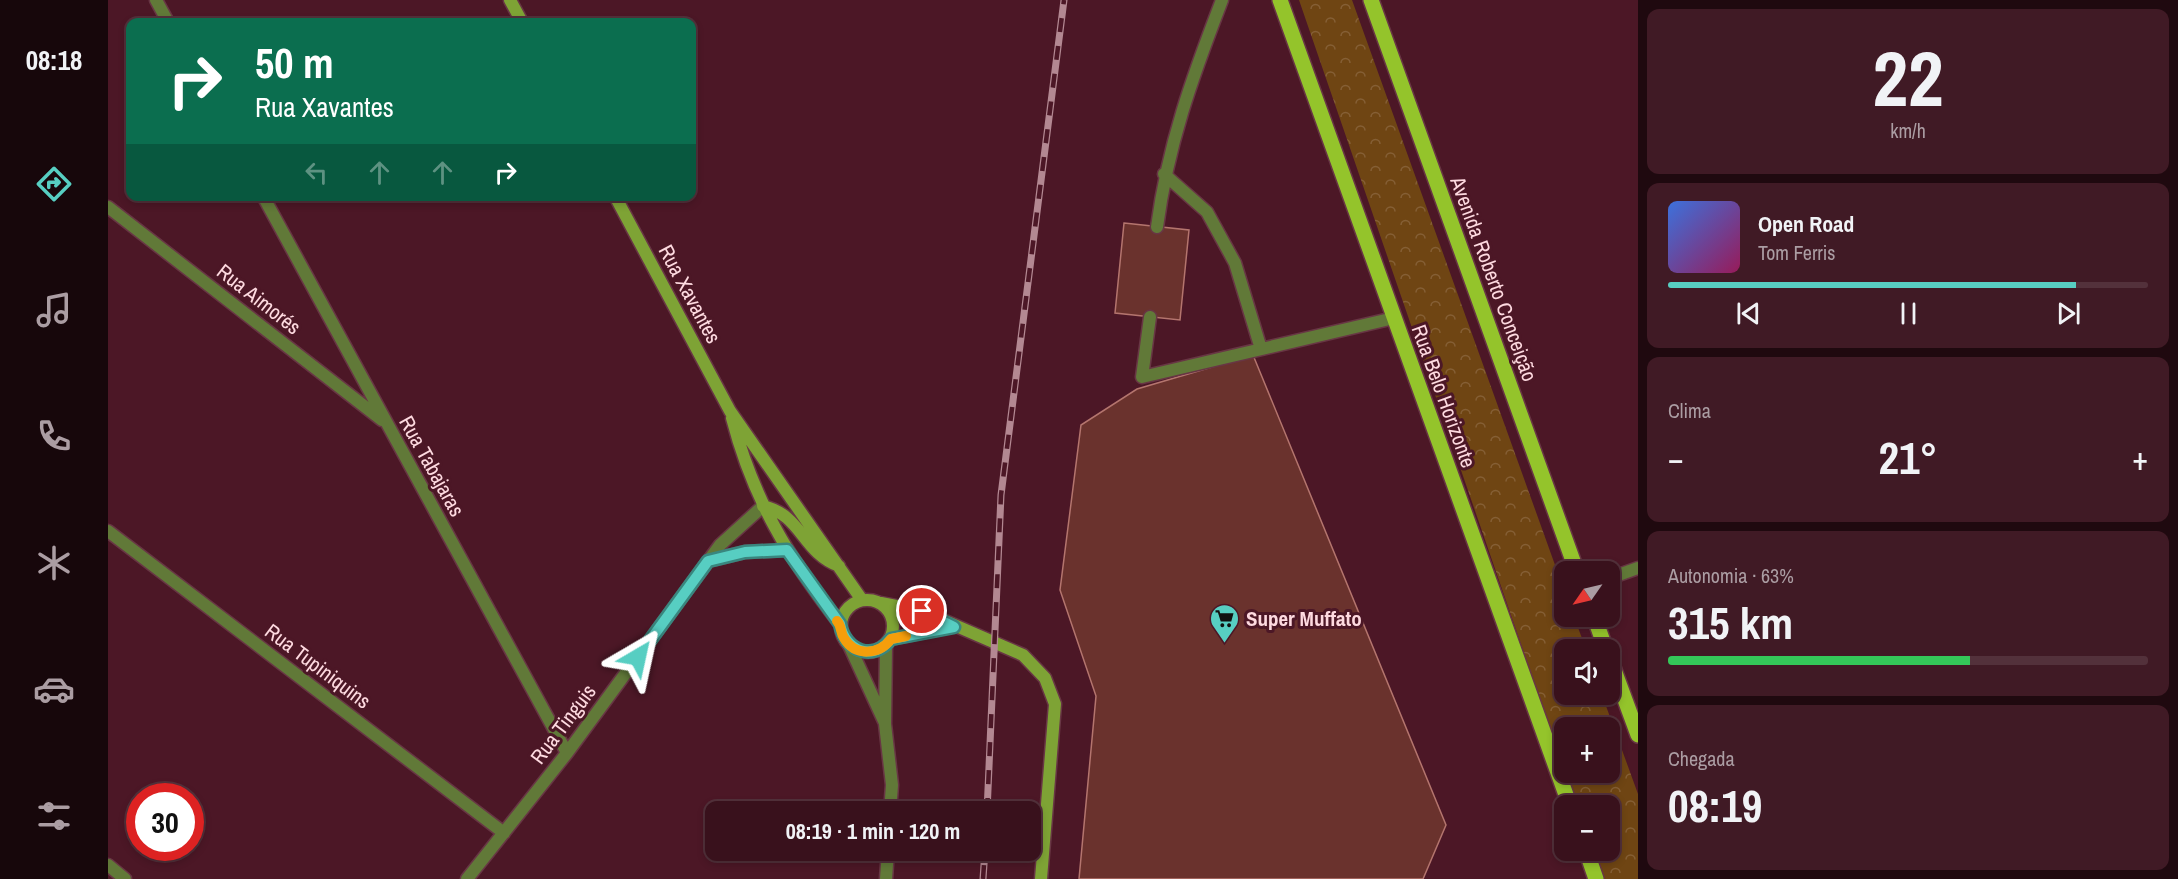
<!DOCTYPE html>
<html lang="pt">
<meta charset="utf-8">
<style>
body{margin:0;font-family:"Archivo Narrow",sans-serif;background:#401a25;color:#f1f3f6;height:100vh;display:flex;flex-direction:column;font-size:22px;white-space:nowrap}
*{box-sizing:border-box;margin:0}
p{font-size:20px;color:#ab9da3}
.icon{flex:none;width:33px;height:33px;fill:none;stroke:currentColor;stroke-width:2;stroke-linecap:round;stroke-linejoin:round}
.map{position:relative;flex:1;overflow:hidden}
.panel{display:flex;flex-direction:column;gap:9px;padding:9px;background:#1f090f;width:540px}
.panel>*{flex:none}
.hud{position:absolute;left:18px;top:18px;width:570px;height:183px;border-radius:12px;box-shadow:0 3px 9px #0003,0 0 0 2px #53313b;background:#0b6e4f;color:#fff;overflow:hidden}
.needle{width:39px;rotate:236deg}
.controls{position:absolute;left:1446px;top:561px;display:grid;gap:12px}
.controls a{display:grid;place-items:center;width:66px;height:66px;border-radius:12px;background:#39111c;box-shadow:0 3px 9px #0003,0 0 0 2px #53313b;font-size:30px}
.speed{position:absolute;left:18px;top:783px;display:flex;gap:12px;font-size:30px;font-weight:700;text-align:center}
.speed>*{display:grid;place-content:center;width:78px;height:78px;border-radius:50%;background:#39111c;box-shadow:0 3px 9px #0003,0 0 0 2px #53313b;line-height:1}
.speed .limit{border:9px solid #d22;background:#fff;color:#111}
.pin{position:absolute;display:grid;place-items:center;width:51px;height:51px;color:#fff;margin:-26px;border:3px solid #fff;border-radius:50%;box-shadow:0 2px 6px #0007}
.me{position:absolute;width:66px;margin:-33px;rotate:36deg;stroke-linejoin:round;filter:drop-shadow(0 0 4px #0008)}
.turn{display:flex;align-items:center;gap:21px;height:126px;padding:0 30px;font-size:27px}
.turn .icon{width:78px;height:78px;stroke-width:2.5}
.turn b{display:block;font-size:42px;line-height:51px}
.lanes{display:flex;align-items:center;height:57px;padding:0 30px;background:#0003;justify-content:center;gap:30px;direction:ltr}
.lanes .off{opacity:.35}
.big{font-size:45px;font-weight:700;line-height:1.1}
.panel .widget{flex:1;display:flex;flex-direction:column;justify-content:center;gap:9px;min-width:0;padding:0 21px;border-radius:12px;background:#401a25}
.panel .dial{align-items:center;gap:0}
.dial b{font-size:78px;line-height:1}
.song{display:flex;align-items:center;gap:18px}
.cover{width:72px;height:72px;border-radius:9px;background:linear-gradient(135deg,hsl(220 70% 55%),hsl(330 70% 35%))}
.played{height:6px;border-radius:3px;background:linear-gradient(90deg,#57cec2 85%,#53313b 85%)}
.keys{display:flex;justify-content:space-around;direction:ltr}
.heat{display:flex;justify-content:space-between;align-items:center;font-size:33px;direction:ltr}
.charge{height:9px;border-radius:4px;background:linear-gradient(90deg,#34c759 63%,#53313b 0)}
.trip{position:absolute;left:597px;top:801px;width:336px;height:60px;border-radius:12px;background:#39111c;box-shadow:0 3px 9px #0003,0 0 0 2px #53313b;font-weight:700;line-height:60px;text-align:center}
main{display:flex;flex:1;min-height:0}
.tab-bar{display:flex;flex-direction:column;width:108px;justify-content:space-around;align-items:center;background:#17070b;color:#ab9da3}
.tab-bar .icon{width:42px;height:42px}
.tab-bar .active{color:#57cec2}
.tab-bar b{font-size:27px;color:#f1f3f6}
.map>svg:first-child{display:block}
.park{fill:url(#park-crowns)}
.building{fill:#6a322d;stroke:#b4756e;stroke-width:1.5}
.lines{fill:none;stroke-linecap:round;stroke-linejoin:round}
.lane-casing{stroke:#683644;stroke-width:15}
.street-casing{stroke:#683644;stroke-width:15}
.secondary-casing{stroke:#683644;stroke-width:15}
.primary-casing{stroke:#683644;stroke-width:18}
.lane{stroke:#617938;stroke-width:12}
.street{stroke:#617938;stroke-width:12}
.secondary{stroke:#7ea335;stroke-width:12}
.primary{stroke:#94c42b;stroke-width:15}
.rail-casing{stroke:#b38892;stroke-width:7}
.rail{stroke:#4c1726;stroke-width:4.5;stroke-dasharray:14;stroke-linecap:butt}
.route-casing{stroke:#39867e;stroke-width:15}
.route{stroke:#57cec2;stroke-width:10}
.slow{stroke:#f59e0b;stroke-width:10}
.labels{text-anchor:middle;dominant-baseline:central;stroke-width:6;stroke-linejoin:round;paint-order:stroke}
.street-label{font-size:21px;fill:#fedae0;stroke:#4c1726}
.poi-label{font-size:21px;font-weight:bold;fill:#fedae0;stroke:#4c1726;text-anchor:start}
</style>
<main>
<nav class="tab-bar">
<b>08:18</b>
<svg class="icon active" aria-label="directions" viewBox="0 0 24 24"><path d="M12 3l9 9-9 9-9-9zM9 14v-3h6M13 9l2 2-2 2"/></svg>
<svg class="icon" aria-label="music" viewBox="0 0 24 24"><path d="M9 18V5l10-2v13"/><circle cx="6" cy="18" r="3"/><circle cx="16" cy="16" r="3"/></svg>
<svg class="icon" aria-label="phone" viewBox="0 0 24 24"><path d="M5 4h4l2 5-3 2q2 4 5 5l2-3 5 2v4C11 20 4 13 5 4z"/></svg>
<svg class="icon" aria-label="climate" viewBox="0 0 24 24"><path d="M12 3v18M4 7l16 10M4 17L20 7"/></svg>
<svg class="icon" aria-label="car" viewBox="0 0 24 24"><path d="M5 17H2v-5l4-1 3-4h7l3 4 3 1v5h-3M9 17h6M6 11h13"/><circle cx="7" cy="17" r="2"/><circle cx="17" cy="17" r="2"/></svg>
<svg class="icon" aria-label="filters" viewBox="0 0 24 24"><path d="M4 7h16M4 17h16"/><circle cx="9" cy="7" r="2"/><circle cx="15" cy="17" r="2"/></svg>
</nav>
<div class="map">
<svg width="1530" height="879" viewBox="0 0 1530 879">
<defs>
<pattern id="park-crowns" width="20" height="18" patternUnits="userSpaceOnUse" patternTransform="scale(1.5)"><rect width="20" height="18" fill="#6f4513"/><path d="M2 6a3 3 0 1 1 6 0M12 15a3 3 0 1 1 6 0" fill="none" stroke="#855f35"/></pattern>
</defs>
<rect width="100%" height="100%" fill="#4c1726"/>
<path class="park" d="M1191,0H1244L1456,590V616L1466,617L1478,649L1456,650V694L1494,695L1530,794V879H1494L1485,851L1502,850V806L1469,805L1458,773L1502,772V728H1456V769Z"/>
<path class="building" d="M1016,223L1081,230L1072,320L1007,313Z
M1145,355L1338,825L1315,879H971L988,696L952,590L973,425L1029,389Z"/>
<g class="lines">
<defs>
<path id="lane" d="M1056,174L1099,212L1127,263L1153,349
M1049,227C1060,144 1084,78 1114,0
M1042,317L1034,377L1286,318"/>
<path id="street" d="M48,0L60,22
M155,196L459,753
M0,207L274,420
M0,531L396,833
M600,561L637,552L679,550
M1502,578L1530,568
M741,645L776,721
M778,646L777,724L784,785L782,812
M0,865L17,879
M359,879L459,753L612,545L655,506
M778,879L780,850"/>
<path id="secondary" d="M402,0L414,22
M507,196L622,411L754,600
M624,418C645,499 681,559 732,624
M655,506C694,515 694,552 731,566
M733 626a26 26 0 1 1 52 0a26 26 0 1 1-52 0Z
M773,603L814,611L915,655L937,678L947,704L933,879
M783,639L846,626"/>
<path id="primary" d="M1172,0L1462,806
M1263,0L1469,572
M1486,616L1498,650
M1502,659L1530,735
M1478,850L1488,879"/>
</defs>
<use href="#lane" class="lane-casing"/>
<use href="#street" class="street-casing"/>
<use href="#secondary" class="secondary-casing"/>
<use href="#primary" class="primary-casing"/>
<use href="#lane" class="lane"/>
<use href="#street" class="street"/>
<use href="#secondary" class="secondary"/>
<use href="#primary" class="primary"/>
<defs>
<path id="rail" d="M879,812L893,495L956,0
M875,879L877,850"/>
</defs>
<use href="#rail" class="rail-casing"/>
<use href="#rail" class="rail"/>
</g>
<g class="lines">
<defs>
<path id="route" d="M530,657L600,561L637,552L679,550L732,624C737,651 765,662 783,639L846,627L814,611"/>
</defs>
<use href="#route" class="route-casing"/>
<use href="#route" class="route"/>
<path class="slow" d="M729,621C734,626 732,632 736,638C747,657 771,655 783,639L798,636"/>
</g>
<defs>
<symbol id="supermarket-pin" viewBox="-11 -11 22 30"><path d="M0 17L-7.5 6A9.5 9.5 0 1 1 7.5 6Z" fill="#57cec2" stroke="#4c1726"/><path d="M-6-5.5h2.5l.6 2H6L4.5 2H-2.5L-4.4-4H-6ZM-1.5 3.2a1.3 1.3 0 1 0 .1 0ZM3 3.2a1.3 1.3 0 1 0 .1 0Z" fill="#111"/></symbol>
</defs>
<g fill-rule="evenodd">
<use href="#supermarket-pin" x="1100" y="602" width="33" height="45"/>
</g>
<g class="labels">
<g class="street-label">
<text transform="translate(1386 279) rotate(70)">Avenida Roberto Conceição</text>
<text transform="translate(582 294) rotate(62)">Rua Xavantes</text>
<text transform="translate(151 299) rotate(38)">Rua Aimorés</text>
<text transform="translate(1336 396) rotate(70)">Rua Belo Horizonte</text>
<text transform="translate(324 466) rotate(61)">Rua Tabajaras</text>
<text transform="translate(210 666) rotate(37)">Rua Tupiniquins</text>
<text transform="translate(455 724) rotate(-53)">Rua Tinguis</text>
</g>
<g class="poi-label">
<text x="1138" y="618">Super Muffato</text>
</g>
</g>
</svg>
<div class="controls">
<a><svg class="needle" viewBox="-14 -14 28 28"><path d="M0-13l5 13h-10z" fill="#e53935"/><path d="M0 13l5-13h-10z" fill="#ab9da3"/></svg></a>
<a><svg class="icon" aria-label="sound" viewBox="0 0 24 24"><path d="M4 9h4l5-4v14l-5-4H4zM17 9q2 3 0 6"/></svg></a>
<a>+</a>
<a>−</a>
</div>
<div class="speed"><div class="limit">30</div></div>
<div class="pin" style="left:814px;top:611px;background:#d93025"><svg class="icon" aria-label="arrive" viewBox="0 0 24 24"><path d="M6 21V4h12l-3 4 3 4H6"/></svg></div>
<svg class="me" style="left:530px;top:657px" viewBox="-20 -20 40 40"><path d="M0-17L14 15 0 8-14 15z" fill="#57cec2" stroke="#fff" stroke-width="4"/></svg>
<div class="trip">08:19 · 1 min · 120 m</div>
<div class="hud">
<div class="turn"><svg class="icon" aria-label="right" viewBox="0 0 24 24"><path d="M7 20v-9h11M14 6l5 5-5 5"/></svg><div><b>50 m</b>Rua Xavantes</div></div>
<div class="lanes"><svg class="icon off" aria-label="left" viewBox="0 0 24 24"><path d="M17 20v-9H6M10 6l-5 5 5 5"/></svg><svg class="icon off" aria-label="ahead" viewBox="0 0 24 24"><path d="M12 20V5M6 11l6-6 6 6"/></svg><svg class="icon off" aria-label="ahead" viewBox="0 0 24 24"><path d="M12 20V5M6 11l6-6 6 6"/></svg><svg class="icon" aria-label="right" viewBox="0 0 24 24"><path d="M7 20v-9h11M14 6l5 5-5 5"/></svg></div>
</div>
</div>
<section class="panel">
<div class="widget dial"><b>22</b><p>km/h</p></div>
<div class="widget">
<div class="song"><i class="cover"></i><div><b>Open Road</b><p>Tom Ferris</p></div></div>
<div class="played"></div>
<div class="keys"><svg class="icon" aria-label="previous" viewBox="0 0 24 24"><path d="M18 5L8 12l10 7zM5 5v14"/></svg><svg class="icon" aria-label="pause" viewBox="0 0 24 24"><path d="M8 5v14M16 5v14"/></svg><svg class="icon" aria-label="next" viewBox="0 0 24 24"><path d="M6 5l10 7-10 7zM19 5v14"/></svg></div>
</div>
<div class="widget"><p>Clima</p>
<div class="heat"><a>−</a><b class="big">21°</b><a>+</a></div>
</div>
<div class="widget"><p>Autonomia · 63%</p><b class="big">315 km</b><div class="charge"></div></div>
<div class="widget"><p>Chegada</p><b class="big">08:19</b></div>
</section>
</main>
